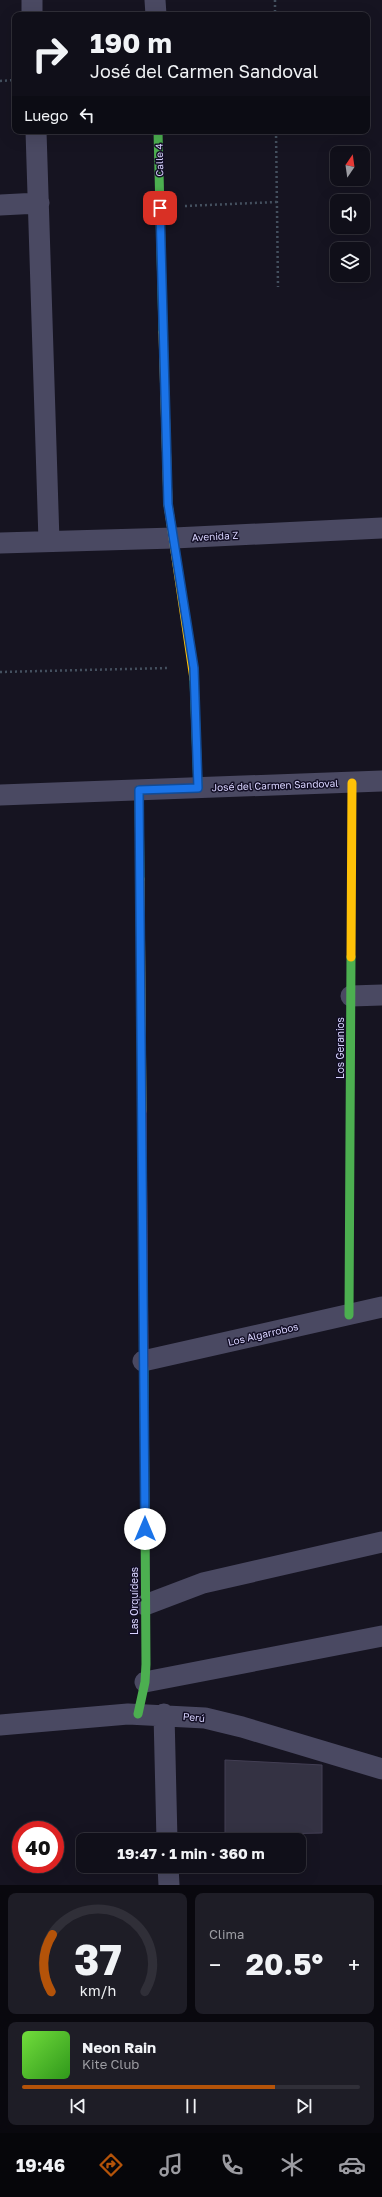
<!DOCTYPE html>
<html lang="es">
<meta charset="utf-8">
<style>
body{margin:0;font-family:"Golos Text",sans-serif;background:#1e1d26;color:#f1f3f6;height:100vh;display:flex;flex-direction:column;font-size:15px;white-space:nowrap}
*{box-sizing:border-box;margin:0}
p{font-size:13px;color:#9c9ca2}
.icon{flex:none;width:22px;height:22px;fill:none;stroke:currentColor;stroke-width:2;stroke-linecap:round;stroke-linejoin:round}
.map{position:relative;height:1885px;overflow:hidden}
.drawer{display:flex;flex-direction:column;gap:8px;padding:8px;background:#09080e;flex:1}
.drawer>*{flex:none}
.top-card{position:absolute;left:12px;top:12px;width:358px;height:122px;border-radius:8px;box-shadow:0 4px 16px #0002,0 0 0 1px #302f38;background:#100f19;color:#f1f3f6;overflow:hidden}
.needle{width:26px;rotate:13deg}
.buttons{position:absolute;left:330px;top:146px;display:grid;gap:8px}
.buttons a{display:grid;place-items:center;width:40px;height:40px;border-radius:8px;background:#100f19;box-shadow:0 4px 16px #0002,0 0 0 1px #302f38;font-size:20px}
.speed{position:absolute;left:12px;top:1821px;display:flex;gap:8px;font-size:20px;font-weight:700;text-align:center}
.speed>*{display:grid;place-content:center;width:52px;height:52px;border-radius:50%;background:#100f19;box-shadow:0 4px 16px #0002,0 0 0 1px #302f38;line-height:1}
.speed .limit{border:6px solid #d22;background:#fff;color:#111}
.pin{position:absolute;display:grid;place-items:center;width:34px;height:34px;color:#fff;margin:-17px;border-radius:8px;box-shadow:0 2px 6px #0006}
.me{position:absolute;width:44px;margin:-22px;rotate:0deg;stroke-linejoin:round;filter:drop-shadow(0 0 3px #0008)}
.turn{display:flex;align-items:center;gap:14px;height:84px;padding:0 12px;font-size:18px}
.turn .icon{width:52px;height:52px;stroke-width:2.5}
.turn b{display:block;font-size:28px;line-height:34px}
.then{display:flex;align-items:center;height:38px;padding:0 12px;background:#0003;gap:8px;font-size:15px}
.big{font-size:30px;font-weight:700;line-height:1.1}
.drawer .card{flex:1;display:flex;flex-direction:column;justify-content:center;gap:6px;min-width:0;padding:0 14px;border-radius:8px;background:#1e1d26}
.drawer .dial{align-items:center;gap:0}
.dial svg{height:104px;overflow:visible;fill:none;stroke:#302f38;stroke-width:7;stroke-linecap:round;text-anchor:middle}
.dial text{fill:#f1f3f6;stroke:none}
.song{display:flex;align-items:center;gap:12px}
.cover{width:48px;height:48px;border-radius:6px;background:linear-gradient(135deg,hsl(100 70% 55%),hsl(110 70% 35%))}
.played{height:4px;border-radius:2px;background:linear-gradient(90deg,#b45309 75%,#302f38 75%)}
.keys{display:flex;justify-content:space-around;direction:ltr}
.heat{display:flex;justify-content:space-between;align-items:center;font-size:22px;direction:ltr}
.drawer .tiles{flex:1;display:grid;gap:8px;grid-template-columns:1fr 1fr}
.card:last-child{grid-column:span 2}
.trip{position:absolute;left:76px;top:1833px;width:230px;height:40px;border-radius:8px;background:#100f19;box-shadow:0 4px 16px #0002,0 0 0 1px #302f38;font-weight:700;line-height:40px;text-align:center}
.dock{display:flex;height:64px;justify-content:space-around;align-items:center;background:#06060a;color:#9c9ca2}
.dock .icon{width:28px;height:28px}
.dock .on{color:#b45309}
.dock b{font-size:18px;color:#f1f3f6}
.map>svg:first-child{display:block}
.building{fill:#343243;stroke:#433f54}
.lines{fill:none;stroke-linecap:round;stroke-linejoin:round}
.path{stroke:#44505f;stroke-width:2.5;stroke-dasharray:2 3;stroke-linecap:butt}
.street{stroke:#4a4962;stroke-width:21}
.fast{stroke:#4caf50;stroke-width:9}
.slow{stroke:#ffc107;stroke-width:9}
.jam{stroke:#c62828;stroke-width:9}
.route-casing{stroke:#114b97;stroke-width:10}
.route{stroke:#1a73e8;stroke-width:7}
.labels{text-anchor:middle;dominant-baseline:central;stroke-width:3;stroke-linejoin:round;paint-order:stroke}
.street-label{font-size:10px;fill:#d9d4ff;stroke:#130f26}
</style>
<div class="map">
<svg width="382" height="1885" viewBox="0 0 382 1885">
<rect width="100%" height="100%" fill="#161421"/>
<path class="building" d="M225,1760L322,1765V1833L225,1835Z"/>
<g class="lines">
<path class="path" d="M275,0V15
M0,81L15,80
M276,131L278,287
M185,206L277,202
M0,672L169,668"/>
<path class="street" d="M32,0V15
M155,0L156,15
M36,131L49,541
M0,205L39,203
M0,543L174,538L382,528
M0,795L382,781
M351,996L382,995
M143,1361L382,1307
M145,1605L203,1583L382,1542
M145,1682L382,1636
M164,1714L167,1840
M0,1725L128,1714L205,1718L242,1727L382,1769
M168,1866L169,1885"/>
<path class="fast" d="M158,131L163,332
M194,679L198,788
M139,790L140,879
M349,1315L351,957
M138,1714L145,1682L146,1664L144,1368"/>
<path class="slow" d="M163,332L168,504L194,679
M140,879L142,1111
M351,957L352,783"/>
<path class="jam" d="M142,1111L144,1368"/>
</g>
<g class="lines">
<defs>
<path id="route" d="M145,1529L139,790L198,788L194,668L168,504L160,208"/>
</defs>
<use href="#route" class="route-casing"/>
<use href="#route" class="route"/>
</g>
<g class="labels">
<g class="street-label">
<text transform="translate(159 160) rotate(-91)">Calle 4</text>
<text transform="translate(215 536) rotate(-3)">Avenida Z</text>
<text transform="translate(275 785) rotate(-2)">José del Carmen Sandoval</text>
<text transform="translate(340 1048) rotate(-90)">Los Geranios</text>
<text transform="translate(263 1334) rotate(-13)">Los Algarrobos</text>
<text transform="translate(134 1601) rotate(-90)">Las Orquídeas</text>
<text transform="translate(194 1717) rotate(6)">Perú</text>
</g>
</g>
</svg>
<div class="buttons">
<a><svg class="needle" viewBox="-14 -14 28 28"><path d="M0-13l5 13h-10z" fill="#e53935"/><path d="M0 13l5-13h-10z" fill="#9c9ca2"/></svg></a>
<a><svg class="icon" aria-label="sound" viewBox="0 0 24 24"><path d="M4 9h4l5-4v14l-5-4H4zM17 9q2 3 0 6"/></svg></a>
<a><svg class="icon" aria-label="layers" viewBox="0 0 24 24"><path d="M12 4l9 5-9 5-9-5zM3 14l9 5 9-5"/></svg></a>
</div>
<div class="speed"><div class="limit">40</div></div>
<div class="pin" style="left:160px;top:208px;background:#d93025"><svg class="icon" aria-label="arrive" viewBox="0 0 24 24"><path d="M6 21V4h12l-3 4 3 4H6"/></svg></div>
<svg class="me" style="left:145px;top:1529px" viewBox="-20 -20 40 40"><circle r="19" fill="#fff"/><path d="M0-13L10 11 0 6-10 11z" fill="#1a73e8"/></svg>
<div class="trip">19:47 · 1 min · 360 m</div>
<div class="top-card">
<div class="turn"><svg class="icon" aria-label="right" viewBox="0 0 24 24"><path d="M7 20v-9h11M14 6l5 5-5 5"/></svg><div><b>190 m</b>José del Carmen Sandoval</div></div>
<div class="then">Luego<svg class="icon" aria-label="left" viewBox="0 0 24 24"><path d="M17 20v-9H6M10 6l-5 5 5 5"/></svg></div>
</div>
</div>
<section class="drawer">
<div class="tiles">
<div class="card dial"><svg viewBox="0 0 100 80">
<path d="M14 69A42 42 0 1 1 86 69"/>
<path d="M14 69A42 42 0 0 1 15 25" stroke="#b45309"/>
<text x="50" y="56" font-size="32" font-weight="700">37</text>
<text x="50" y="72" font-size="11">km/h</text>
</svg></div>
<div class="card"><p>Clima</p>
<div class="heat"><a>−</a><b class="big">20.5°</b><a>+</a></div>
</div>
<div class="card">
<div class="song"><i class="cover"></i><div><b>Neon Rain</b><p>Kite Club</p></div></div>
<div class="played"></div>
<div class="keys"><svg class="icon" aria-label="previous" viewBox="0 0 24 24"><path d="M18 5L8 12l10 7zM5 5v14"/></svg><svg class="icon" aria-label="pause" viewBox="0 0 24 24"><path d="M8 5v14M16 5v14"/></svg><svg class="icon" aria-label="next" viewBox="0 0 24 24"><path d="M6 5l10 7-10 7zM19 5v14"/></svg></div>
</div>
</div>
</section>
<nav class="dock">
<b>19:46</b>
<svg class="icon on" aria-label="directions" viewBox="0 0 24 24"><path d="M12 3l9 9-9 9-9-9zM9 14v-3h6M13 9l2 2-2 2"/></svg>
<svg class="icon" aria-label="music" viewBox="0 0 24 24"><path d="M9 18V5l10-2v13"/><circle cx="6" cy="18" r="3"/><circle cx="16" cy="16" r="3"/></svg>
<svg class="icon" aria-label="phone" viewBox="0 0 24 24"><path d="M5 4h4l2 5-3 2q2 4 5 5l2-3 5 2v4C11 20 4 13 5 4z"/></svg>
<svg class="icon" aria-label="climate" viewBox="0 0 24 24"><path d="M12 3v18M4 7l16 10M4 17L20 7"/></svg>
<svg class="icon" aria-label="car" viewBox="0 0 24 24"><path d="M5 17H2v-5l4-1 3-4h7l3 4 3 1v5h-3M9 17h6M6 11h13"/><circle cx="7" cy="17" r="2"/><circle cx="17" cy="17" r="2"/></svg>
</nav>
